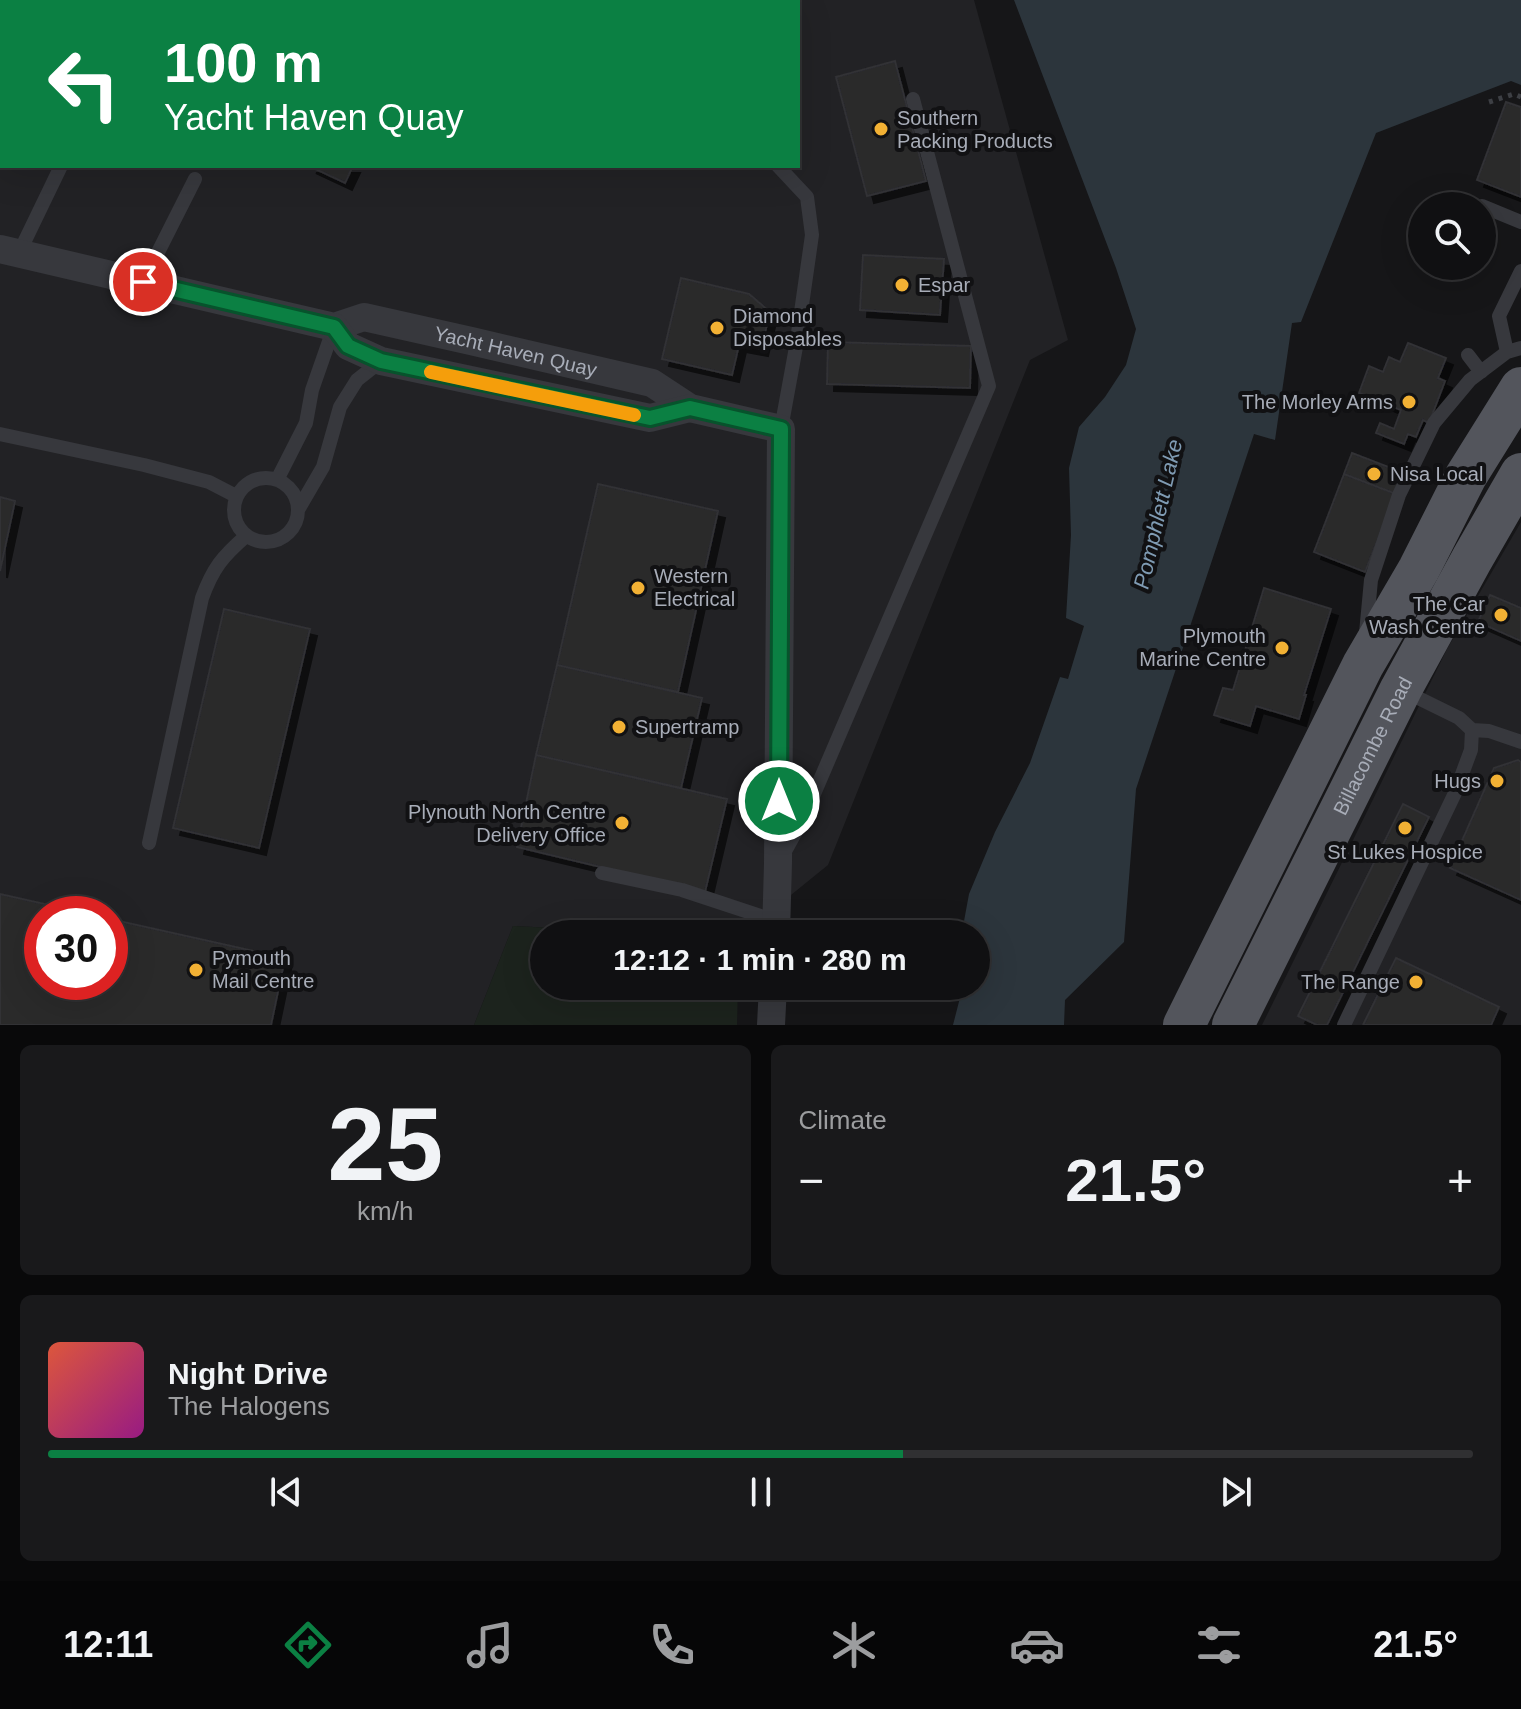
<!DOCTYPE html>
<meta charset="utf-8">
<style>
body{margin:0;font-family:Arial,sans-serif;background:#19191b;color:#f1f3f6;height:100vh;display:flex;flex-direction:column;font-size:30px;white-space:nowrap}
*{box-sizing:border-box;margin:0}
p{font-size:26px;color:#9c9d9f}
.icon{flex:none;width:44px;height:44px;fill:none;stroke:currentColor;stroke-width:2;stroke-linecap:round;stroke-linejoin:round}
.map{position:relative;height:1025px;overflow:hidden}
.drawer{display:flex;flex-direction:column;gap:20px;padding:20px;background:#09090a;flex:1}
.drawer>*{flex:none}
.guide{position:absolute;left:0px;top:0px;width:800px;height:168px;box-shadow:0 8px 32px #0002,0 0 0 2px #303032;background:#0b8043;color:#fff;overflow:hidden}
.tools{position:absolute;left:1408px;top:192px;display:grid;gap:16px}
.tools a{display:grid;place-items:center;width:88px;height:88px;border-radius:50%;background:#101012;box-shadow:0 8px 32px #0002,0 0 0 2px #303032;font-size:40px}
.speed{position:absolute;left:24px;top:896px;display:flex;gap:16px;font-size:40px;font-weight:700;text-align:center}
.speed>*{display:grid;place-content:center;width:104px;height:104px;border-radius:50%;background:#101012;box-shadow:0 8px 32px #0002,0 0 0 2px #303032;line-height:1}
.speed .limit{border:12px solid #d22;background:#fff;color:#111}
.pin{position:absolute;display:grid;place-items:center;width:68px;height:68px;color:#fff;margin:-34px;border:4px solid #fff;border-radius:50%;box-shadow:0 2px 8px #0007}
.me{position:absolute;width:88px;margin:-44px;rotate:0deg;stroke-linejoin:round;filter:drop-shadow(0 0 6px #0008)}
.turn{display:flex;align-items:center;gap:28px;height:168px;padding:0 32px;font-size:36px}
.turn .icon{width:104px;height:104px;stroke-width:2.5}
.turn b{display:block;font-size:56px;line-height:68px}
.big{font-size:60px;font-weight:800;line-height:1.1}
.drawer .widget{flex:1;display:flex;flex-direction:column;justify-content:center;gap:12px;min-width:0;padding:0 28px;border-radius:12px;background:#19191b}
.drawer .dial{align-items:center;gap:0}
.dial b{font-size:104px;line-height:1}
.song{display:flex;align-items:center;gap:24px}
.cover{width:96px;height:96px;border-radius:12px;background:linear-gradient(135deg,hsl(10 70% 55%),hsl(310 70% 35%))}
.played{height:8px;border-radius:4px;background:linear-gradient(90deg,#0b8043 60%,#303032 60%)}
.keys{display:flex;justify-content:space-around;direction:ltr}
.heat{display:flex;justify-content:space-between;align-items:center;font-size:44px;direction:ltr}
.drawer .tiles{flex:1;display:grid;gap:20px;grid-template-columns:1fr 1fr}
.widget:last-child{grid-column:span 2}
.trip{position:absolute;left:530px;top:920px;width:460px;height:80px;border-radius:40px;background:#101012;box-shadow:0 8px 32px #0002,0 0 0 2px #303032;font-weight:800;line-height:80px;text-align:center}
.tab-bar{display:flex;height:128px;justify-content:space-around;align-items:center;background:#060607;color:#9c9d9f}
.tab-bar .icon{width:56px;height:56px}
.tab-bar .on{color:#0b8043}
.tab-bar b{font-size:36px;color:#f1f3f6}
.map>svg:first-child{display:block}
.built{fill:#222225;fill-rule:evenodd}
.green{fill:#1c231d}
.water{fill:#2c353c}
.building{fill:#29292c;stroke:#303034;stroke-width:2;filter:url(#shadow)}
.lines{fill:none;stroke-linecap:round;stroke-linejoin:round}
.path{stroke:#3d3f44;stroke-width:5;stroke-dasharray:4 6;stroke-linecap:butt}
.service{stroke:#37383d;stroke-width:14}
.minor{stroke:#37383d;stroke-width:28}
.primary{stroke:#53555c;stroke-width:42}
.route-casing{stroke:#07532c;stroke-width:20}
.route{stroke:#0b8043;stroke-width:14}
.slow{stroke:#f59e0b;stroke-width:14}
.poi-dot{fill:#f2b134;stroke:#111113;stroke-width:3}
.labels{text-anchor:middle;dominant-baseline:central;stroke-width:8;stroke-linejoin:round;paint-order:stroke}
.poi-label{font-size:20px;fill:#a8adb8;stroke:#111113;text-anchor:start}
.street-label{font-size:20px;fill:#a8adb8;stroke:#111113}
.water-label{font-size:22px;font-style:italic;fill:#7f9bb3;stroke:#111113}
</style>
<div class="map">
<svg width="1521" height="1025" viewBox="0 0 1521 1025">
<defs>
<filter id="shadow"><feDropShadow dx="7" dy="7" stdDeviation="0" flood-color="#0009"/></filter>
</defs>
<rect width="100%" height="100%" fill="#161618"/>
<path class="built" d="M0,0H974L1068,340L1030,360L828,865L743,934H672L513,926L474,1025H0ZM2,2H798V166H2ZM42,914H110V982H42Z
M1521,522V1025H1262L1447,649Z"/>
<path class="green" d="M513,926L672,934H544V986H738L737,1025H474Z"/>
<path class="water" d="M1014,0H1521V85L1511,81L1376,133L1301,322L1292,323L1275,440L1254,434L1136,789L1124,942L1065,1000L1064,1025H953L963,986H976V934L962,932L969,894L995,832L1030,763L1060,677L1068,679L1084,626L1066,618L1071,535L1069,468L1079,427L1105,397L1126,365L1136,329L1116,268Z"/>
<path class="building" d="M175,0H432L431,2H175Z
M895,61L926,181L867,196L836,77Z
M1506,102L1521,107V197L1477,180Z
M309,166H353L345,183Z
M863,255L944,259L940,315L860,310Z
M681,278L749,294L770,312L761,349L739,345L732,375L662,359Z
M828,342L971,346L970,388L827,384Z
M1408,343L1446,358L1438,378L1445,381L1429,423L1423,420L1416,437L1408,434L1404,444L1376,433L1380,423L1394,429L1401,410L1359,393L1369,366L1383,372L1389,357L1400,362Z
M1352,453L1404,473L1396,494L1344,474Z
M1344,474L1396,494L1365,572L1314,552Z
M598,484L718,511L678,692L557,665Z
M0,497L15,501L0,571Z
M1264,588L1331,609L1304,695H1306L1299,719L1256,706L1250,726L1214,715L1223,688L1233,690Z
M1490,595L1521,608V641L1478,622Z
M224,609L310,629L259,848L173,828Z
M557,665L702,698L681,788L536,755Z
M536,755L727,799L705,892L517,847Z
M1518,760L1521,762V900L1450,868L1494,768Z
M1403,804L1429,817L1327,1025H1317L1298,1016Z
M0,894L89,914H42V982H110V919L285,958L271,1025H0Z
M1396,958L1499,1007L1491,1025H1363Z"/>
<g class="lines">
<path class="path" d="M1489,102L1514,94L1521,97"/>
<path class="service" d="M0,13L2,8
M778,166L807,197L812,235L796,347L781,429
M1482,206L1521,222
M19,253L61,166
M143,282L195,179
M1507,352L1499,316L1521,271
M1468,355L1481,372
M0,434L144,465L209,482L236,496
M234 510a32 32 0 1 1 64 0a32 32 0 1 1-64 0Z
M277,480L306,423L312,390L334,327
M298,510L323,467L340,407L357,380L381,361
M1366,633L1371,580L1399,495L1434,423L1470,380L1507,352L1521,348
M1402,690L1459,718L1472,730L1489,731L1521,742
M149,843L202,598C213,568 222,557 246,536
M784,853L805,815L989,386L913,99
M602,873L682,890L776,921
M1344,1025L1455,793L1471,750L1472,730"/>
<g class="minor">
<path id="s1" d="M0,249L334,327L364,317L471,341L652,383L690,408L781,429L778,863L776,934"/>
<path d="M334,327L348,346L381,361L650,418L690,408"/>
<path d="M771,1025L773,986"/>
</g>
<g class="primary">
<path d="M1184,1025L1363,665L1419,569L1466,476L1521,388"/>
<path id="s2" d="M1233,1025L1401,689L1472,559L1521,474"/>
</g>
</g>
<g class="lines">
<defs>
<path id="route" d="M143,282L334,327L348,346L381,361L650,418L690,408L781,429L779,801"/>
</defs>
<use href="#route" class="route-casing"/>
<use href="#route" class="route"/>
<path class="slow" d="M431,372L634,415"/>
</g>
<g class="poi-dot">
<circle cx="881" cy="129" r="8"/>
<circle cx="902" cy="285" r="8"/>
<circle cx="717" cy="328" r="8"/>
<circle cx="1409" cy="402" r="8"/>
<circle cx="1374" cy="474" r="8"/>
<circle cx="638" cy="588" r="8"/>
<circle cx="1501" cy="615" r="8"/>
<circle cx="1282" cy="648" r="8"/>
<circle cx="619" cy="727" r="8"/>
<circle cx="1497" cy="781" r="8"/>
<circle cx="622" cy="823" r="8"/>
<circle cx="1405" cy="828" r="8"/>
<circle cx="196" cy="970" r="8"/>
<circle cx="1416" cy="982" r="8"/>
</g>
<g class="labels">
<g class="poi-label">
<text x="897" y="118">Southern<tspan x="897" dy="23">Packing Products</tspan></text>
<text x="918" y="285">Espar</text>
<text x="733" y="316">Diamond<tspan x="733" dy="23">Disposables</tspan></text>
<text x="1393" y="402" text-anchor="end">The Morley Arms</text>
<text x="1390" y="474">Nisa Local</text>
<text x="654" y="576">Western<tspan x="654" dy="23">Electrical</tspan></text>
<text x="1485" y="604" text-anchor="end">The Car<tspan x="1485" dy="23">Wash Centre</tspan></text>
<text x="1266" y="636" text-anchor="end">Plymouth<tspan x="1266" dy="23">Marine Centre</tspan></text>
<text x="635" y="727">Supertramp</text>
<text x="1481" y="781" text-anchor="end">Hugs</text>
<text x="606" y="812" text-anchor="end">Plynouth North Centre<tspan x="606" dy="23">Delivery Office</tspan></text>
<text x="1405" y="852" text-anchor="middle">St Lukes Hospice</text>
<text x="212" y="958">Pymouth<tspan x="212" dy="23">Mail Centre</tspan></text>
<text x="1400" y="982" text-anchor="end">The Range</text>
</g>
<g class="street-label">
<text stroke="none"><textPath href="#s1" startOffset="530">Yacht Haven Quay</textPath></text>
<text stroke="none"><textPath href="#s2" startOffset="312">Billacombe Road</textPath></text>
</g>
<g class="water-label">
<text transform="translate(1158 514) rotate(-77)">Pomphlett Lake</text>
</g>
</g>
</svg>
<div class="tools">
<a><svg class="icon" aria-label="search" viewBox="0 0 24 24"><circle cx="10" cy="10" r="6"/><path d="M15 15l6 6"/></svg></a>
</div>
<div class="speed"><div class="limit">30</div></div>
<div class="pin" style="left:143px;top:282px;background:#d93025"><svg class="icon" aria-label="arrive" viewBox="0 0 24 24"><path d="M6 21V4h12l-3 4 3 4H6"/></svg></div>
<svg class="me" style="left:779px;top:801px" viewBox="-20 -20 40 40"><circle r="17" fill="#0b8043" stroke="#fff" stroke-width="3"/><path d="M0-11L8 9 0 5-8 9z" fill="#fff"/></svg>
<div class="trip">12:12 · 1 min · 280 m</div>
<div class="guide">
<div class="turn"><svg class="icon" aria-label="left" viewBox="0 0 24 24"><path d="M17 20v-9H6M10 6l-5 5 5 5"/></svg><div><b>100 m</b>Yacht Haven Quay</div></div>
</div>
</div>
<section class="drawer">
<div class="tiles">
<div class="widget dial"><b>25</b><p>km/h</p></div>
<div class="widget"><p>Climate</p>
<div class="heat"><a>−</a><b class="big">21.5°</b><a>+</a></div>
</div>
<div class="widget">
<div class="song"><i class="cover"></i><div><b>Night Drive</b><p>The Halogens</p></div></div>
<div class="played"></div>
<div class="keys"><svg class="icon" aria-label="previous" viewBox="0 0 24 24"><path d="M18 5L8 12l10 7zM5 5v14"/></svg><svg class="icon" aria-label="pause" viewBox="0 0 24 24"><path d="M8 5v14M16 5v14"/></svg><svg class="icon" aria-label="next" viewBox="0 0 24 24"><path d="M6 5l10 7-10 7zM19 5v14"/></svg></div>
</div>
</div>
</section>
<nav class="tab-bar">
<b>12:11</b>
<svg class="icon on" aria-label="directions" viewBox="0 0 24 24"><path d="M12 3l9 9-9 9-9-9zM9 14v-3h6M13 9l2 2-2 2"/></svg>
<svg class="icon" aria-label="music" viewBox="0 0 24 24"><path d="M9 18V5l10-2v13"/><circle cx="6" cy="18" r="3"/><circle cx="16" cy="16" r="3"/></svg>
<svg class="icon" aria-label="phone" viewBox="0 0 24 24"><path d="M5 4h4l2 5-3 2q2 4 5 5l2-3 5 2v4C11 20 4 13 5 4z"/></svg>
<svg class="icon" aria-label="climate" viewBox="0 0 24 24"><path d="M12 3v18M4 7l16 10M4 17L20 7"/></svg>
<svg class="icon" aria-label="car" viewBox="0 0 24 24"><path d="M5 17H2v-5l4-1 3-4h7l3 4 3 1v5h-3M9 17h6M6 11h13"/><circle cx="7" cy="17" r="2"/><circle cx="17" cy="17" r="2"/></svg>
<svg class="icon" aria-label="filters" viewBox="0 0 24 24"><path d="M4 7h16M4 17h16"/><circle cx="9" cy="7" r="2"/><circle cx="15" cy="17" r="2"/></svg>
<b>21.5°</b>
</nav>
